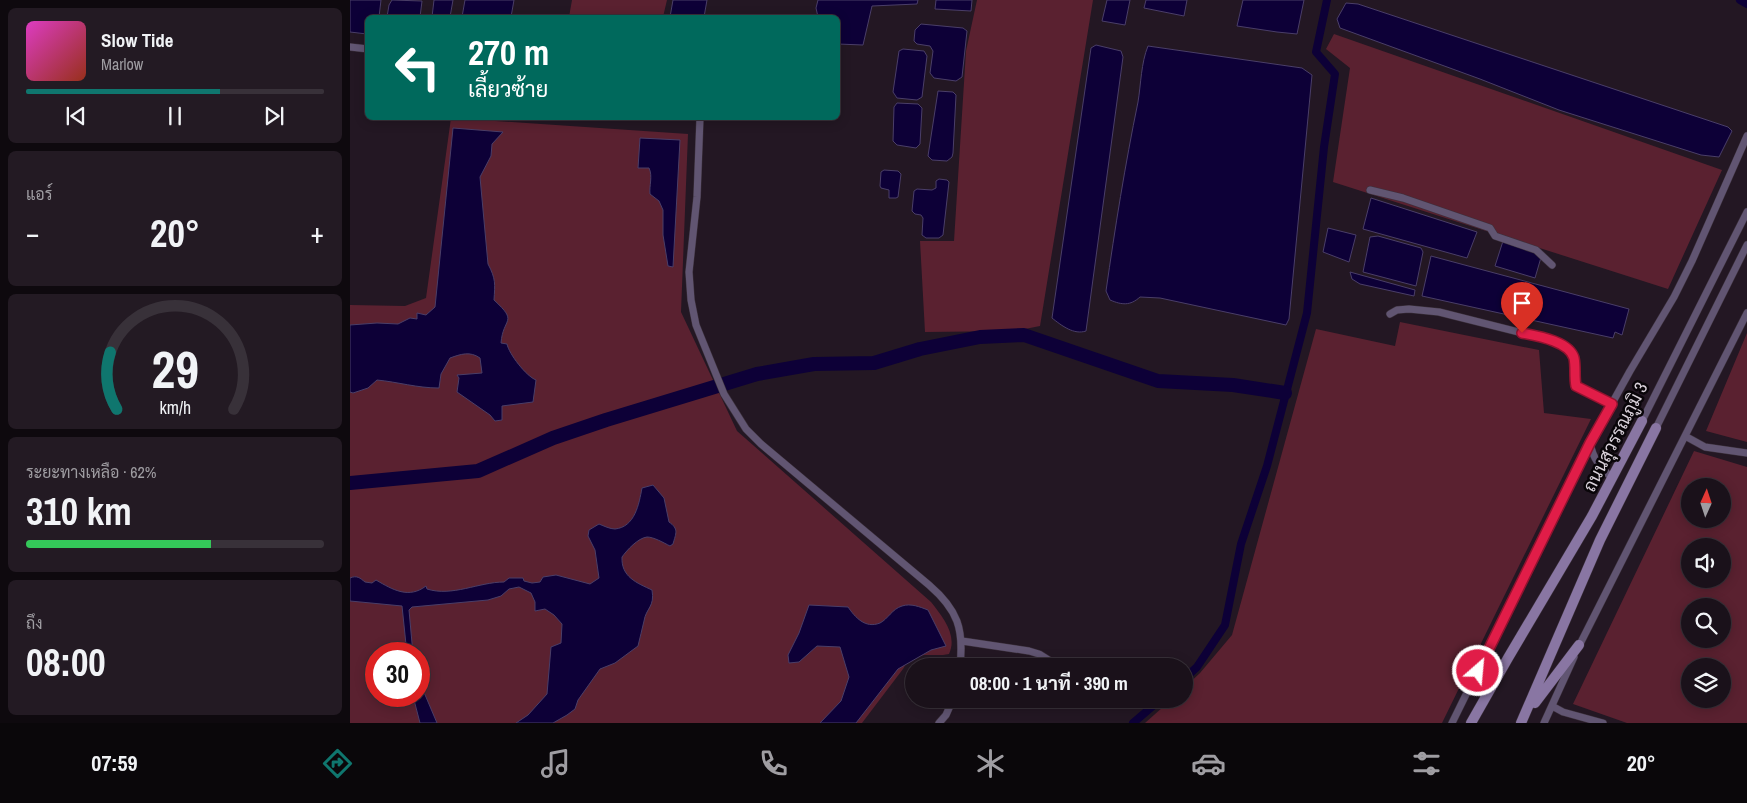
<!DOCTYPE html>
<html lang="th">
<meta charset="utf-8">
<style>
body{margin:0;font-family:"Archivo Narrow",Sarabun,sans-serif;background:#231a23;color:#f1f3f6;height:100vh;display:flex;flex-direction:column;font-size:19px;white-space:nowrap}
*{box-sizing:border-box;margin:0}
p{font-size:16px;color:#9f9da2}
.icon{flex:none;width:28px;height:28px;fill:none;stroke:currentColor;stroke-width:2;stroke-linecap:round;stroke-linejoin:round}
.map{position:relative;flex:1;overflow:hidden}
.drawer{display:flex;flex-direction:column;gap:8px;padding:8px;background:#0e090e;width:350px}
.drawer>*{flex:none}
.guide{position:absolute;left:15px;top:15px;width:475px;height:105px;border-radius:8px;box-shadow:0 2px 12px #0003,0 0 0 1px #383139;background:#00695c;color:#fff;overflow:hidden}
.needle{width:32px;rotate:3deg}
.controls{position:absolute;left:1331px;top:478px;display:grid;gap:10px}
.controls a{display:grid;place-items:center;width:50px;height:50px;border-radius:50%;background:#1a111a;box-shadow:0 2px 12px #0003,0 0 0 1px #383139;font-size:25px}
.speed{position:absolute;left:15px;top:642px;display:flex;gap:10px;font-size:25px;font-weight:700;text-align:center}
.speed>*{display:grid;place-content:center;width:65px;height:65px;border-radius:50%;background:#1a111a;box-shadow:0 2px 12px #0003,0 0 0 1px #383139;line-height:1}
.speed .limit{border:8px solid #d22;background:#fff;color:#111}
.pin{position:absolute;display:grid;place-items:center;width:42px;height:42px;color:#fff;margin:-51px -21px;border-radius:50% 50% 50% 0;rotate:-45deg;box-shadow:0 0 5px #0007}
.pin .icon{rotate:45deg}
.me{position:absolute;width:55px;margin:-28px;rotate:27deg;stroke-linejoin:round;filter:drop-shadow(0 0 4px #0008)}
.turn{display:flex;align-items:center;gap:18px;height:105px;padding:0 20px;font-size:22px}
.turn .icon{width:65px;height:65px;stroke-width:2.5}
.turn b{display:block;font-size:35px;line-height:42px}
.big{font-size:38px;font-weight:700;line-height:1.1}
.drawer .widget{flex:1;display:flex;flex-direction:column;justify-content:center;gap:8px;min-width:0;padding:0 18px;border-radius:8px;background:#231a23}
.drawer .dial{align-items:center;gap:0}
.dial svg{height:130px;overflow:visible;fill:none;stroke:#383139;stroke-width:7;stroke-linecap:round;text-anchor:middle}
.dial text{fill:#f1f3f6;stroke:none}
.song{display:flex;align-items:center;gap:15px}
.cover{width:60px;height:60px;border-radius:8px;background:linear-gradient(135deg,hsl(310 70% 55%),hsl(10 70% 35%))}
.played{height:5px;border-radius:2px;background:linear-gradient(90deg,#0f766e 65%,#383139 65%)}
.keys{display:flex;justify-content:space-around;direction:ltr}
.heat{display:flex;justify-content:space-between;align-items:center;font-size:28px;direction:ltr}
.charge{height:8px;border-radius:4px;background:linear-gradient(90deg,#34c759 62%,#383139 0)}
.trip{position:absolute;left:555px;top:658px;width:288px;height:50px;border-radius:25px;background:#1a111a;box-shadow:0 2px 12px #0003,0 0 0 1px #383139;font-weight:700;line-height:50px;text-align:center}
.menu{display:flex;height:80px;justify-content:space-around;align-items:center;background:#0a070a;color:#9f9da2}
.menu .icon{width:35px;height:35px}
.menu .selected{color:#0f766e}
.menu b{font-size:22px;color:#f1f3f6}
main{display:flex;flex:1;min-height:0}
.map>svg:first-child{display:block}
.green{fill:#5a2130;fill-rule:evenodd}
.water{fill:#0d0037;stroke:#4a3e68}
.lines{fill:none;stroke-linecap:round;stroke-linejoin:round}
.canal{stroke:#0d0037;stroke-width:8}
.river{stroke:#0d0037;stroke-width:14}
.street-casing{stroke:#3c313c;stroke-width:8}
.secondary-casing{stroke:#3c313c;stroke-width:11}
.street{stroke:#615572;stroke-width:7}
.secondary{stroke:#8976a3;stroke-width:10}
.route-casing{stroke:#92132f;stroke-width:12}
.route{stroke:#e11d48;stroke-width:9}
.labels{text-anchor:middle;dominant-baseline:central;stroke-width:5;stroke-linejoin:round;paint-order:stroke}
.street-label{font-size:18px;fill:#d8d0d9;stroke:#090509}
</style>
<main>
<section class="drawer">
<div class="widget">
<div class="song"><i class="cover"></i><div><b>Slow Tide</b><p>Marlow</p></div></div>
<div class="played"></div>
<div class="keys"><svg class="icon" aria-label="previous" viewBox="0 0 24 24"><path d="M18 5L8 12l10 7zM5 5v14"/></svg><svg class="icon" aria-label="pause" viewBox="0 0 24 24"><path d="M8 5v14M16 5v14"/></svg><svg class="icon" aria-label="next" viewBox="0 0 24 24"><path d="M6 5l10 7-10 7zM19 5v14"/></svg></div>
</div>
<div class="widget"><p>แอร์</p>
<div class="heat"><a>−</a><b class="big">20°</b><a>+</a></div>
</div>
<div class="widget dial"><svg viewBox="0 0 100 80">
<path d="M14 69A42 42 0 1 1 86 69"/>
<path d="M14 69A42 42 0 0 1 10 34" stroke="#0f766e"/>
<text x="50" y="56" font-size="32" font-weight="700">29</text>
<text x="50" y="72" font-size="11">km/h</text>
</svg></div>
<div class="widget"><p>ระยะทางเหลือ · 62%</p><b class="big">310 km</b><div class="charge"></div></div>
<div class="widget"><p>ถึง</p><b class="big">08:00</b></div>
</section>
<div class="map">
<svg width="1397" height="723" viewBox="0 0 1397 723">
<rect width="100%" height="100%" fill="#231723"/>
<path class="green" d="M222,0H317L313,17H219Z
M627,0H743L690,326L665,331L575,332L570,241H604L616,51Z
M984,34L1372,170L1318,289L983,182L1000,68L976,49Z
M101,118L338,134L331,312L387,431L581,602C592,616 608,635 599,654C581,658 564,648 553,669L512,723H0V305L55,306L76,298ZM26,654H69V696H26Z
M1050,322L1189,350L1194,413L1241,419L1092,723H795L822,699H834V688L850,673L882,635L966,329L1045,346Z
M1397,333V442L1356,431Z
M1344,451L1397,467V723H1277L1223,704ZM1372,486V519H1340V486ZM1372,546V579H1340V546ZM1372,606V639H1340V606ZM1340,666H1372V699H1340Z"/>
<path class="water" d="M0,0H31L29,17L18,18L17,34L0,32Z
M42,0L72,1L70,17H37L39,5Z
M84,0H103L100,17H82Z
M115,0H164L161,17H112Z
M323,0H357L354,17H320Z
M468,0H568L567,4L522,6L513,45L488,44V18L468,17L466,8Z
M586,0H622L621,11L585,9Z
M757,0H780L775,25L752,21Z
M796,0H837L834,16L794,8Z
M893,0H954L947,34L927,32L887,26Z
M996,3L1008,4L1378,127L1382,131L1369,157L1351,155L1209,110L1130,79L990,28L987,19Z
M571,24L613,28L617,31L612,77L606,81L584,78L580,73L583,51L580,46L567,44L564,41L565,30Z
M746,45L771,51L773,57L736,331C724,335 712,326 702,318L741,48Z
M798,46L952,68L962,75L939,319L936,325L810,298L790,297C780,306 772,305 760,300L756,291C765,228 775,165 788,102C791,84 791,63 798,46Z
M553,49L574,51L577,56L572,97L567,100L547,98L543,92L549,51Z
M588,91L603,92L606,95L603,153L602,157L597,161L582,160L578,156Z
M547,103L568,104L572,108L570,144L566,148L547,145L543,141L544,107Z
M103,128L153,132L142,144L141,156L130,177L138,264C146,279 145,284 144,300C169,323 153,317 151,343L157,344C159,354 176,376 186,380L183,402L152,406V420L145,421L140,415L107,392L109,378L107,375L132,373L130,358C120,351 111,354 100,358L91,374L89,388C67,388 48,382 27,380L18,388L3,393L0,392V325L27,323L48,324L60,318L67,319V313L76,315L85,307Z
M290,138L330,140L323,267L318,266L313,235V210L309,201L300,194C299,186 303,176 299,168H288Z
M534,170L548,171L551,174L548,197L546,198H539V190L531,188L530,186L531,172Z
M589,179L597,180L599,182L593,235L589,238H576L572,235L573,218L571,215L565,214L562,211L564,191L567,189L582,190L586,188V181Z
M1021,198L1127,232L1117,258L1013,229Z
M978,228L1006,235L999,262L973,252Z
M1028,236L1071,248L1073,252L1066,286L1013,272L1020,237Z
M1153,241L1192,254L1185,278L1145,266Z
M1081,256L1279,309L1272,335L1265,332L1263,338L1072,296Z
M1000,272L1065,290L1064,296L1010,284L1002,279Z
M303,485L314,498L319,522C329,529 326,533 323,544L320,546C314,543 304,537 297,537C288,538 277,550 272,557C271,577 287,583 302,590C305,607 296,608 294,621C292,629 290,638 288,646L265,663L250,669L228,700L225,709L217,715L203,723H166L178,715L197,694L201,647L211,643L212,624L204,615L195,609L185,611V602L181,593L169,587L159,589L151,596L138,600L62,607L59,610L63,654H57L52,606L0,601V578C7,575 10,578 15,582L22,583L26,580C43,590 59,599 76,586L77,589C102,597 129,582 154,582L159,578H173L174,581L182,583L190,582L193,577L206,575L240,584L249,578L245,550L238,536L239,530L249,524C254,526 260,529 265,529C285,527 289,504 292,488Z
M459,605L498,607C505,617 515,629 530,623C538,619 542,609 552,606C561,603 570,607 578,610L596,646L581,650L548,669L506,723H470L491,701L499,677L490,647L467,646L449,662L439,663L438,655L449,633Z
M73,671L75,674L73,690L87,723H70L63,696H69V672Z"/>
<g class="lines">
<path class="canal" d="M1390,0L1397,4
M834,679L847,667L875,625L891,544L917,466L957,313L974,147L985,74L966,52L977,0
M783,723L811,699"/>
<path class="river" d="M0,483L128,471L203,438L256,420L407,374L464,364L524,363L570,349L630,337L674,335L808,381L883,385L935,393"/>
<defs>
<path id="street" d="M0,47L18,49
M350,118L347,197L339,272L341,300L346,325L374,394L396,429L411,444L579,585C608,610 614,629 610,666
M1020,190L1053,198L1140,228L1145,236L1186,250L1202,265
M1040,314L1047,310L1059,309L1089,312L1188,337L1213,345L1220,350L1224,358L1226,386L1262,404
M1292,421L1397,212
M1306,428L1397,245
M1335,436L1355,447L1397,453
M1262,478C1250,467 1243,459 1240,443L1280,371L1324,297L1342,261L1397,136
M612,641L679,651L689,654L708,666
M1228,648L1397,313
M1202,706L1213,712L1253,723
M589,723L596,715L603,699
M1102,723L1240,443
M1194,723L1224,657"/>
<path id="secondary" d="M1185,703L1229,645
M1121,723L1158,658L1242,516L1292,421
M1171,723L1250,540L1306,428"/>
</defs>
<use href="#street" class="street-casing"/>
<use href="#secondary" class="secondary-casing"/>
<use href="#street" class="street"/>
<use href="#secondary" class="secondary"/>
</g>
<g class="lines">
<defs>
<path id="route" d="M1128,671L1240,443L1262,404L1226,386C1224,376 1226,367 1224,358C1219,341 1187,336 1172,333"/>
</defs>
<use href="#route" class="route-casing"/>
<use href="#route" class="route"/>
</g>
<g class="labels">
<g class="street-label">
<text transform="translate(1265 437) rotate(-63)">ถนนสุวรรณภูมิ 3</text>
</g>
</g>
</svg>
<div class="controls">
<a><svg class="needle" viewBox="-14 -14 28 28"><path d="M0-13l5 13h-10z" fill="#e53935"/><path d="M0 13l5-13h-10z" fill="#9f9da2"/></svg></a>
<a><svg class="icon" aria-label="sound" viewBox="0 0 24 24"><path d="M4 9h4l5-4v14l-5-4H4zM17 9q2 3 0 6"/></svg></a>
<a><svg class="icon" aria-label="search" viewBox="0 0 24 24"><circle cx="10" cy="10" r="6"/><path d="M15 15l6 6"/></svg></a>
<a><svg class="icon" aria-label="layers" viewBox="0 0 24 24"><path d="M12 4l9 5-9 5-9-5zM3 14l9 5 9-5"/></svg></a>
</div>
<div class="speed"><div class="limit">30</div></div>
<div class="pin" style="left:1172px;top:333px;background:#d93025"><svg class="icon" aria-label="arrive" viewBox="0 0 24 24"><path d="M6 21V4h12l-3 4 3 4H6"/></svg></div>
<svg class="me" style="left:1128px;top:671px" viewBox="-20 -20 40 40"><circle r="17" fill="#e11d48" stroke="#fff" stroke-width="3"/><path d="M0-11L8 9 0 5-8 9z" fill="#fff"/></svg>
<div class="trip">08:00 · 1 นาที · 390 m</div>
<div class="guide">
<div class="turn"><svg class="icon" aria-label="left" viewBox="0 0 24 24"><path d="M17 20v-9H6M10 6l-5 5 5 5"/></svg><div><b>270 m</b>เลี้ยวซ้าย</div></div>
</div>
</div>
</main>
<nav class="menu">
<b>07:59</b>
<svg class="icon selected" aria-label="directions" viewBox="0 0 24 24"><path d="M12 3l9 9-9 9-9-9zM9 14v-3h6M13 9l2 2-2 2"/></svg>
<svg class="icon" aria-label="music" viewBox="0 0 24 24"><path d="M9 18V5l10-2v13"/><circle cx="6" cy="18" r="3"/><circle cx="16" cy="16" r="3"/></svg>
<svg class="icon" aria-label="phone" viewBox="0 0 24 24"><path d="M5 4h4l2 5-3 2q2 4 5 5l2-3 5 2v4C11 20 4 13 5 4z"/></svg>
<svg class="icon" aria-label="climate" viewBox="0 0 24 24"><path d="M12 3v18M4 7l16 10M4 17L20 7"/></svg>
<svg class="icon" aria-label="car" viewBox="0 0 24 24"><path d="M5 17H2v-5l4-1 3-4h7l3 4 3 1v5h-3M9 17h6M6 11h13"/><circle cx="7" cy="17" r="2"/><circle cx="17" cy="17" r="2"/></svg>
<svg class="icon" aria-label="filters" viewBox="0 0 24 24"><path d="M4 7h16M4 17h16"/><circle cx="9" cy="7" r="2"/><circle cx="15" cy="17" r="2"/></svg>
<b>20°</b>
</nav>
